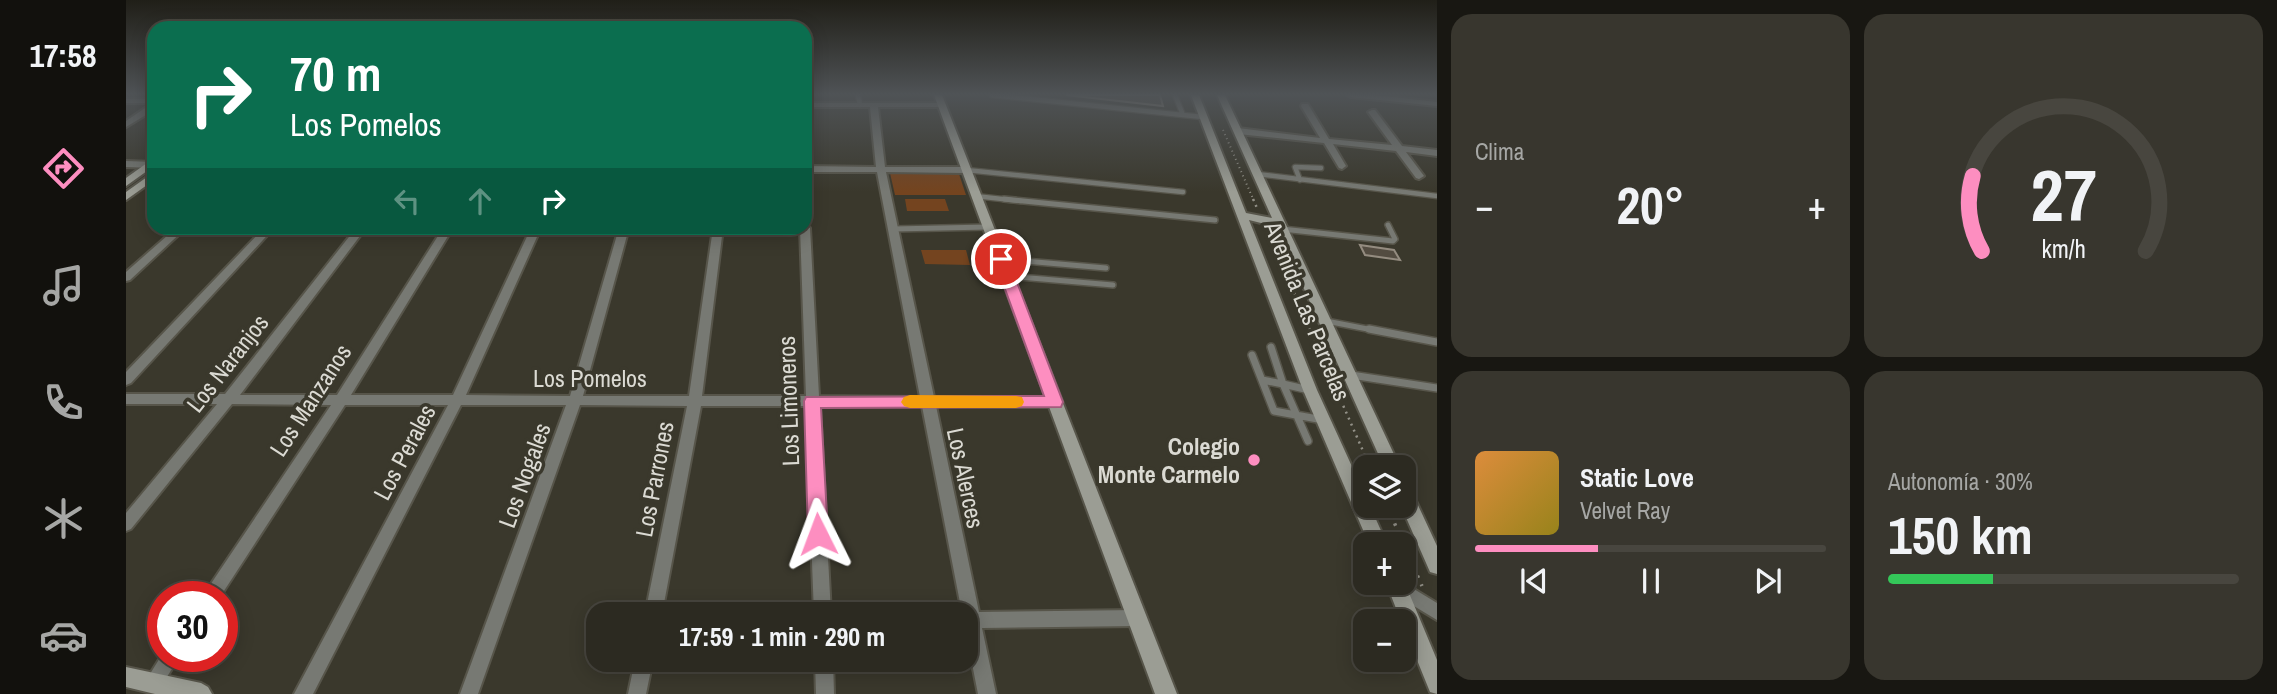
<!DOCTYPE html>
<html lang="es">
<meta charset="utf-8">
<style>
body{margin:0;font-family:"Archivo Narrow",sans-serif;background:#38362e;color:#f1f3f6;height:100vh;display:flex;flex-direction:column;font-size:26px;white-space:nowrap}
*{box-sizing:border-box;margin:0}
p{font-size:23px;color:#a6a7a5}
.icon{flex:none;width:38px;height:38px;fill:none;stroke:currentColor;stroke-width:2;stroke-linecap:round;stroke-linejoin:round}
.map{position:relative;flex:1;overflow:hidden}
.drawer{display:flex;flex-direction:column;gap:14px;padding:14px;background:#181712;width:840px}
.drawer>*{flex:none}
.banner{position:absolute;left:21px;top:21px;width:665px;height:214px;border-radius:21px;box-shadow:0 4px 18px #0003,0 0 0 2px #48463f;background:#0b6e4f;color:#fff;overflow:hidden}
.tools{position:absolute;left:1227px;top:455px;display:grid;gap:14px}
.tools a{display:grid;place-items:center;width:63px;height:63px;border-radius:14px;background:#2c2a21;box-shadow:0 4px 18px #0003,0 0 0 2px #48463f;font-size:35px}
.speed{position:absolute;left:21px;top:581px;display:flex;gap:14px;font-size:35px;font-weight:700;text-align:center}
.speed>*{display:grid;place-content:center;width:91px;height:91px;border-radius:50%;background:#2c2a21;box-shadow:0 4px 18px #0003,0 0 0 2px #48463f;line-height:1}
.speed .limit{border:10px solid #d22;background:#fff;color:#111}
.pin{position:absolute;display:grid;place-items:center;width:60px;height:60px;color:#fff;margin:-30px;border:4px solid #fff;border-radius:50%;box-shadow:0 2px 7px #0007}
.me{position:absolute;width:77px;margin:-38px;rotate:357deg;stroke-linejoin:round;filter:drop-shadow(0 0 5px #0008)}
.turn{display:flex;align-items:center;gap:24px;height:147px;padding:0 28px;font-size:32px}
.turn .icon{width:91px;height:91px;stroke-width:2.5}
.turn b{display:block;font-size:49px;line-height:60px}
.lanes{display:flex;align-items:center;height:66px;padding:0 28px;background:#0003;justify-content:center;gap:35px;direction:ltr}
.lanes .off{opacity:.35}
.big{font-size:52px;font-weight:800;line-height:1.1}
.drawer .widget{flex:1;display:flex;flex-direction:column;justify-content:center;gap:10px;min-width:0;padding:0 24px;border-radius:21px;background:#38362e}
.drawer .dial{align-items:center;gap:0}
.dial svg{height:182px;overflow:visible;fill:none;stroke:#48463f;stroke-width:7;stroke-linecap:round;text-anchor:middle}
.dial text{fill:#f1f3f6;stroke:none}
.song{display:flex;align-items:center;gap:21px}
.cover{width:84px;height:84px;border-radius:10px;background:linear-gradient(135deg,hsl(30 70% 55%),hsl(50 70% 35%))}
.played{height:7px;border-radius:4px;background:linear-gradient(90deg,#fd8ec0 35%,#48463f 35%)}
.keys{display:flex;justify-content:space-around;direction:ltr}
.heat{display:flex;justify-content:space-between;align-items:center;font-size:38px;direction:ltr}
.charge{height:10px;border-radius:5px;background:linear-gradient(90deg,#34c759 30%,#48463f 0)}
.drawer .tiles{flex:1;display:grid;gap:14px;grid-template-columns:repeat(2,1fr)}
.trip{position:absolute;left:460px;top:602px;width:392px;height:70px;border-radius:21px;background:#2c2a21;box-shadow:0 4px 18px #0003,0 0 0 2px #48463f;font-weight:800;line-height:70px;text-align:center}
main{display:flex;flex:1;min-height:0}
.tab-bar{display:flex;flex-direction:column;width:126px;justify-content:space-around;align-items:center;background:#12110d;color:#a6a7a5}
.tab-bar .icon{width:49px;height:49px}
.tab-bar .active{color:#fd8ec0}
.tab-bar b{font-size:32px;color:#f1f3f6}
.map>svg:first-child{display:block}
.green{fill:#74441f}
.building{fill:#534c41;stroke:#948c80;stroke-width:2}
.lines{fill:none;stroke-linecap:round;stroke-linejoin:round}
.lane-far2-casing{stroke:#57554a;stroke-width:7}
.lane-far1-casing{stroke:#57554a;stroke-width:8}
.lane-casing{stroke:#57554a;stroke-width:10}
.street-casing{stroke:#57554a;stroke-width:4}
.secondary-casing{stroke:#57554a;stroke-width:4}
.path-far2{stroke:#939188;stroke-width:2;stroke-dasharray:1 3.5;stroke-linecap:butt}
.path-far1{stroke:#939188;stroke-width:2.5;stroke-dasharray:2 4.5;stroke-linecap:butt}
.path{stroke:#939188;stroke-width:3.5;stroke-dasharray:2.5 7;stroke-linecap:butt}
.lane-far2{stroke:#777973;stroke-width:4.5}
.lane-far1{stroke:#777973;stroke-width:5}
.lane{stroke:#777973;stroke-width:7}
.street{fill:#777973;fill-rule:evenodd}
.secondary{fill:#9b9d94;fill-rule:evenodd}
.route{fill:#fd8ec0;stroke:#a45c7d;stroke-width:2}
.slow{fill:#f59e0b}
.poi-dot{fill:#fd8ec0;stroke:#3a382c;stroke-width:2.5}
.labels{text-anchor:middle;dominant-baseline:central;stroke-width:7;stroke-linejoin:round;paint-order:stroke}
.street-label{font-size:24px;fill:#dbdad3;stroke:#3a382c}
.poi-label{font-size:24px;font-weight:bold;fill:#dbdad3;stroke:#3a382c;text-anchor:end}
</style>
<main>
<nav class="tab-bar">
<b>17:58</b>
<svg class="icon active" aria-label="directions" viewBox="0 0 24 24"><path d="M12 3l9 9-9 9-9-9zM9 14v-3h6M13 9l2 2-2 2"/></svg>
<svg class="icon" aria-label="music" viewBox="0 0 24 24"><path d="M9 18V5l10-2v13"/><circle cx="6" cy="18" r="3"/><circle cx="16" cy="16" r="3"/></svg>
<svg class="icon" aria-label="phone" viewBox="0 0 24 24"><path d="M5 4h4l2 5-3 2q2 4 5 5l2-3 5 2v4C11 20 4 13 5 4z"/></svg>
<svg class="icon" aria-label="climate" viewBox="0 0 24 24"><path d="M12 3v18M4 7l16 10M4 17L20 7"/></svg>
<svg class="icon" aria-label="car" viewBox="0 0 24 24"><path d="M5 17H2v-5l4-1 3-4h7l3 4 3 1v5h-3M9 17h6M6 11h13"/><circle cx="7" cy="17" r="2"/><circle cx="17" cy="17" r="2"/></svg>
</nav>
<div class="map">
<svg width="1311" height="694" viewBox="0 0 1311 694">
<rect width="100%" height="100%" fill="#3a382c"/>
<path class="green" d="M764,173L833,174L840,195H769Z
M779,199H819L823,211H781Z
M795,250H840L844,265L799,264Z"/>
<path class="building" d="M940,95H1034L1037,106Z
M1234,245L1268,250L1274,260L1239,255Z"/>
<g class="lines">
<defs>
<path id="lane-far2" d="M732,95L734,105
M866,95L1057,115L1049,95
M1057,115L1077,117
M840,170L1057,192
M1131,174L1311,196
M1174,180L1169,167L1195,168
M849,196L895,201"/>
<path id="lane-far1" d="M878,199L1089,220
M767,229L862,227
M1156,229L1267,241L1269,239L1262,225
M875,259L980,268
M881,276L987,285
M1200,321L1252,331"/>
<path id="lane" d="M1243,329L1311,342
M1145,347L1157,384L1183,390
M1126,355L1148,411L1197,420
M1225,375L1311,388
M1136,380L1157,384L1182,441"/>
<path id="street" d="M1221,95H1248L1311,102V106L1225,97Z
M0,99H28V103H0Z
M679,103H818V107H752L759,167H839L844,170L839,173L760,172L808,397H929L934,399L936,402L934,405L929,407L810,406L853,612L1011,610L1017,612L1020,618L1017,624L1011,626L856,628L870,694H852L840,633V614H834L836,613L796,406H694L705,614H688L680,406H575L536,614H519L561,406L454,405L352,694H334L440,405H335L187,694H168L322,405H219L94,597H76L205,405L106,404L5,529L0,531V513L91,404H0V394H99L230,228H240L114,395H211L317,228H327L225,395H327L405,228H415L340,395L444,396L493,228H503L457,396H563L587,228H597L576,396H680L674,228H679V225L684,228L693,396L794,397L751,172H679V166L750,167L744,107H679Z
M25,104H28V110L0,127V121Z
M1176,104H1182L1203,139L1266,145L1242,112L1246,110H1249L1276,146L1311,150V156L1280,152L1298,176L1293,179L1290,178L1270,151L1207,144L1220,166L1216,169L1213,168L1198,143L1112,134L1108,131L1112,128L1194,138L1175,106Z
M0,161L28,162V168L0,167Z
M50,228H60L4,280L0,281V272Z
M138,228H148L5,383L0,385V372Z
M1278,583L1311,603V620L1268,594L1266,589L1268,584Z
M37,653V656H54L34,688L28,691L22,688L19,682Z
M509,660H527L520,694H502Z
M689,660H707L708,694H690Z"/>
<path id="secondary" d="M808,95H816L1051,694H1029Z
M1065,95H1073L1120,213L1146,218L1091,95H1099L1274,467H1258L1152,231L1139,224L1123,220L1191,390L1239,495V506H1244L1261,544H1243L1177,390Z
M28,158V166L0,186V178Z
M28,172V180L0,200V192Z
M1278,486L1284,488L1311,546V574L1304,572L1275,506H1278Z
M1278,581L1311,660V694L1304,692L1278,628V621H1275L1260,583H1278Z
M0,667L75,683L82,687L86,694H29L0,687Z"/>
</defs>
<use href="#lane-far2" class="lane-far2-casing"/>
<use href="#lane-far1" class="lane-far1-casing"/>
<use href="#lane" class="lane-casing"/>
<use href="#street" class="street-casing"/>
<use href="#secondary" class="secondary-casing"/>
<path class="path-far2" d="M1097,130L1128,201"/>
<path class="path-far1" d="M1127,199L1131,208
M1142,233L1244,467"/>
<path class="path" d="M1261,506L1296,586"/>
<use href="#lane-far2" class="lane-far2"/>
<use href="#lane-far1" class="lane-far1"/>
<use href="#lane" class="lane"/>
<use href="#street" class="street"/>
<use href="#secondary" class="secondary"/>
</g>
<linearGradient id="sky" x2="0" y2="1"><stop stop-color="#201f18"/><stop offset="0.49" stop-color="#4f5356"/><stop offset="1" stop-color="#4f5356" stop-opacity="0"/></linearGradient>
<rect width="1311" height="192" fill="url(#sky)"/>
<path class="route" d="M875,254L882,259L937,402L935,407L695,408L702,534L699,541L692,543L685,541L682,534L678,401L680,397L918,396L868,259Z"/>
<path class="slow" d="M784,395L890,396L896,397L898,402L896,406L890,408H784L778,406L775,402L778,397Z"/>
<circle class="poi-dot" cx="1128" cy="460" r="7"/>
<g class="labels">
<g class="street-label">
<text transform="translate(1182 311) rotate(68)">Avenida Las Parcelas</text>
<text transform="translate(101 363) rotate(-52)">Los Naranjos</text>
<text x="464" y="378">Los Pomelos</text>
<text transform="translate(184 400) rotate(-57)">Los Manzanos</text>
<text transform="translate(662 401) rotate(-92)">Los Limoneros</text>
<text transform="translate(278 452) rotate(-62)">Los Perales</text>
<text transform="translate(398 475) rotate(-70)">Los Nogales</text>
<text transform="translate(840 478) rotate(78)">Los Alerces</text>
<text transform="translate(528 479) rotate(-79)">Los Parrones</text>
</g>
<g class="poi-label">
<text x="1114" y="446">Colegio<tspan x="1114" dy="28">Monte Carmelo</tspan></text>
</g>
</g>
</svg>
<div class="tools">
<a><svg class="icon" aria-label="layers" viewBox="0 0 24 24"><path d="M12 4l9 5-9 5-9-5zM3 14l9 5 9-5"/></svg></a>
<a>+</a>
<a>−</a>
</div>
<div class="speed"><div class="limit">30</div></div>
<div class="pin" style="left:875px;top:259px;background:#d93025"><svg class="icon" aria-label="arrive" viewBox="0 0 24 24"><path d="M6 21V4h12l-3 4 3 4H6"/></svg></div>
<svg class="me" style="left:692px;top:534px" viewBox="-20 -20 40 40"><path d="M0-17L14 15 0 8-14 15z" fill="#fd8ec0" stroke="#fff" stroke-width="4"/></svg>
<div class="trip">17:59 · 1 min · 290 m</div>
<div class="banner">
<div class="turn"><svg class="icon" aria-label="right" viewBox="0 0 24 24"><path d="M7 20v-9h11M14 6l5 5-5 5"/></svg><div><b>70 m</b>Los Pomelos</div></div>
<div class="lanes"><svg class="icon off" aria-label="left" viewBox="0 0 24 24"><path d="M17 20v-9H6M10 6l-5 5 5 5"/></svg><svg class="icon off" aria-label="ahead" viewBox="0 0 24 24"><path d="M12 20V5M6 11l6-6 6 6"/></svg><svg class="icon" aria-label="right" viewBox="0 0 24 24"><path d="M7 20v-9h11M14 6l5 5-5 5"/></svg></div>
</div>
</div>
<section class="drawer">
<div class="tiles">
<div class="widget"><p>Clima</p>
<div class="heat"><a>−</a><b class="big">20°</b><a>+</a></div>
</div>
<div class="widget dial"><svg viewBox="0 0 100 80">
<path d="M14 69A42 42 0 1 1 86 69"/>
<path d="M14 69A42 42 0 0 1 10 36" stroke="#fd8ec0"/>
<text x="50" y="56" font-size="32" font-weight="700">27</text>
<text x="50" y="72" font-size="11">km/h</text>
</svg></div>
<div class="widget">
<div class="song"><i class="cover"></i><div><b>Static Love</b><p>Velvet Ray</p></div></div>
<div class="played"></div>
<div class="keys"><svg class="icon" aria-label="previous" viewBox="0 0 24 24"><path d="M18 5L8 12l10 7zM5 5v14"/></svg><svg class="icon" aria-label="pause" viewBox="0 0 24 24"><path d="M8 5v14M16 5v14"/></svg><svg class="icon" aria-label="next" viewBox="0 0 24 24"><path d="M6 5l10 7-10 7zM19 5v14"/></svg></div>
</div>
<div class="widget"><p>Autonomía · 30%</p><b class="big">150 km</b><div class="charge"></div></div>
</div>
</section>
</main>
